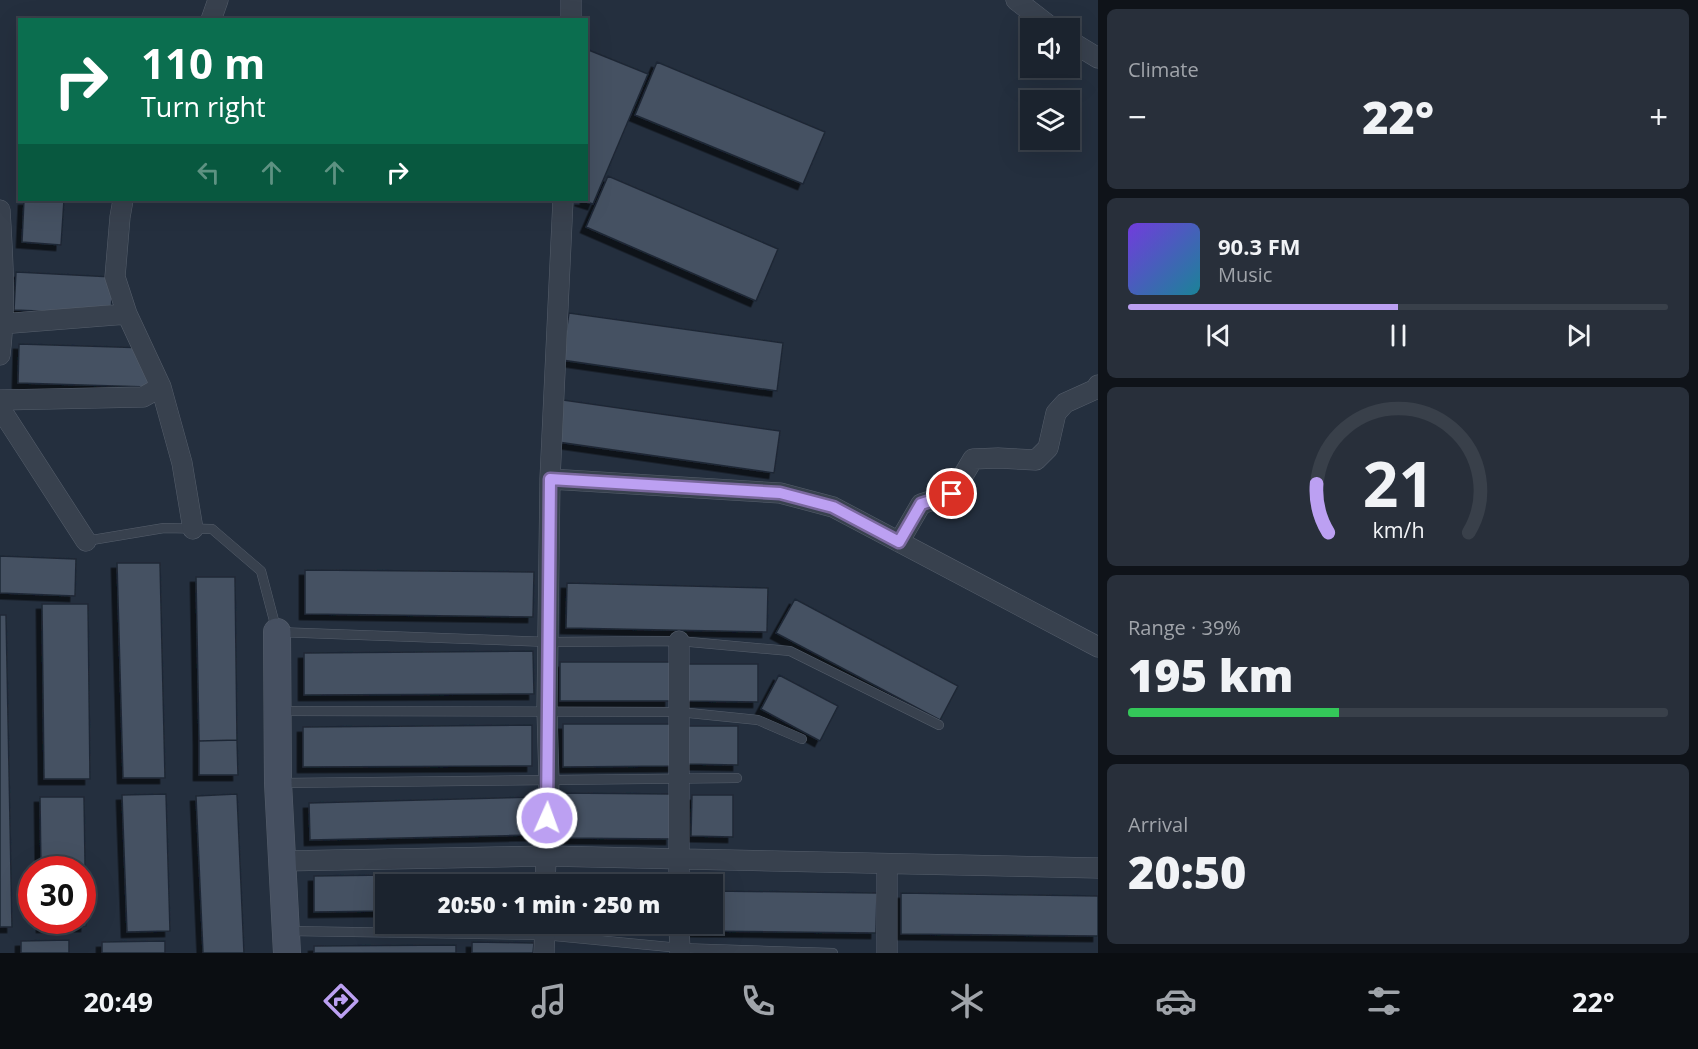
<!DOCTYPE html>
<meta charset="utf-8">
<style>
body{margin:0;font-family:"Open Sans",sans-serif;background:#282f3a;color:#f1f3f6;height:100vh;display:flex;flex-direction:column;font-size:22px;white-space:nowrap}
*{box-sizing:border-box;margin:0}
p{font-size:20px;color:#a0a4aa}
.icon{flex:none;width:33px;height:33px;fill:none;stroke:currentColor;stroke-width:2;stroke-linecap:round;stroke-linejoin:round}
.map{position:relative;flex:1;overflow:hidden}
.drawer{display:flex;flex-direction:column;gap:9px;padding:9px;background:#0f1319;width:600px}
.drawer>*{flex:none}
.top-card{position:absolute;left:18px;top:18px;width:570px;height:183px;border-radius:0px;box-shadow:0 6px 24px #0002,0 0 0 2px #39404a;background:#0b6e4f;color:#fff;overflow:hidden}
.fabs{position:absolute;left:1020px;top:18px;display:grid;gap:12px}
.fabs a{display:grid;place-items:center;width:60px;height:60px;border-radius:0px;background:#1b232e;box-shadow:0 6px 24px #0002,0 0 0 2px #39404a;font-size:30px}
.speed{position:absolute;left:18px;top:856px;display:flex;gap:12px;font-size:30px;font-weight:700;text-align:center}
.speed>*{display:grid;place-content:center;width:78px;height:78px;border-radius:50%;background:#1b232e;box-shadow:0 6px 24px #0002,0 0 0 2px #39404a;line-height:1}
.speed .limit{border:9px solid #d22;background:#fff;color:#111}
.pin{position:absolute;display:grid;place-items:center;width:51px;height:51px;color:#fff;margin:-26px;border:3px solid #fff;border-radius:50%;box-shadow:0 2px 6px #0007}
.me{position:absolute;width:66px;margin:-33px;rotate:2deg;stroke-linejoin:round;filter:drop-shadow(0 0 4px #0008)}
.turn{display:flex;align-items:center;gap:21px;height:126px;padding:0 24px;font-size:27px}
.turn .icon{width:78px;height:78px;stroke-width:2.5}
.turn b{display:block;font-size:42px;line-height:51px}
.lanes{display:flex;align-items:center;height:57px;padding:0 24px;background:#0003;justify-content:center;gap:30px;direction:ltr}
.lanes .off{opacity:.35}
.big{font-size:45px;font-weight:800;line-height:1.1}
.drawer .widget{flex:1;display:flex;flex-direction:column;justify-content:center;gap:9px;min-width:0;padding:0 21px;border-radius:9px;background:#282f3a}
.drawer .dial{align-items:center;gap:0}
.dial svg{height:156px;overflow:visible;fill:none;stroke:#39404a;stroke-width:7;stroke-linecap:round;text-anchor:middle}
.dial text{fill:#f1f3f6;stroke:none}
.song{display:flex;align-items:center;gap:18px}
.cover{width:72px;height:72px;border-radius:9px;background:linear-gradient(135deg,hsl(260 70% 55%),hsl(190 70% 35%))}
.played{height:6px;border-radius:3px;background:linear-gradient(90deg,#bca0f2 50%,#39404a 50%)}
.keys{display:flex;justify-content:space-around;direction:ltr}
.heat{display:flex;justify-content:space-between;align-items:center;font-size:33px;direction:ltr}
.charge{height:9px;border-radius:4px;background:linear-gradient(90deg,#34c759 39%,#39404a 0)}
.trip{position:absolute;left:375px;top:874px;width:348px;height:60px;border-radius:0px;background:#1b232e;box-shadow:0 6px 24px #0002,0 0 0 2px #39404a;font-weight:800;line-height:60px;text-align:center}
.dock{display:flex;height:96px;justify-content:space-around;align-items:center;background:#0b0e12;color:#a0a4aa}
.dock .icon{width:42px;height:42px}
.dock .selected{color:#bca0f2}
.dock b{font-size:27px;color:#f1f3f6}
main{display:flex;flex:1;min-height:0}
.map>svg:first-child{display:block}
.building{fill:#455162;stroke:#1f2835;stroke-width:1.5;filter:url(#shadow)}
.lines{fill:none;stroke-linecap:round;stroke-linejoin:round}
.lane-casing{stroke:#565f6c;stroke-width:10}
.street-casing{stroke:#565f6c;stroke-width:21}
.secondary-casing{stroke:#565f6c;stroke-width:28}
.lane{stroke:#38414e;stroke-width:9}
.street{stroke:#38414e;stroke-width:20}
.secondary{stroke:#465061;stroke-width:27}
.route-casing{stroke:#7a689d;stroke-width:15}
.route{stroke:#bca0f2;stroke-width:10}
</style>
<main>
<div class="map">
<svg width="1098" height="953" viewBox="0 0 1098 953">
<defs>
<filter id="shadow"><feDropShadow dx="-5.5" dy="5.5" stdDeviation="0" flood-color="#0009"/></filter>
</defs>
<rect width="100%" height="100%" fill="#242f3e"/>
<path class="building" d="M586,49L648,74L593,204L580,200H586Z
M657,62L825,132L803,184L635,115Z
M608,176L778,249L756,301L586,227Z
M24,200H64L61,245L22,242Z
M16,272L113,277L111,314L14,310Z
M569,313L783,343L777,391L562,360Z
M19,344L149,348L148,387L18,383Z
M563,400L780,431L774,473L558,442Z
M0,556L76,559L75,596L0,593Z
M117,563H160L165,778H123Z
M305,570L534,572L533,617L305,614Z
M196,577H235L237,740L199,741Z
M567,583L768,588L767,632L566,628Z
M795,599L958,686L940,720L776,633Z
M42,604H88L90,779H44Z
M0,615H6L12,927H0Z
M533,651L534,694L304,695V653Z
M560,662H670V701H560Z
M687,664H758V702L687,701Z
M779,675L838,706L820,741L761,709Z
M563,724H672L673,766L563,767Z
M532,725V766L303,767V727Z
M685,726H738V765L685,764Z
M237,740L238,775H199V741Z
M559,793L671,794V839L559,838Z
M166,794L170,931L127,932L122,795Z
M237,794L244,953H203L196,796Z
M692,795H733V837L691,836Z
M40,797H84L86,926L42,927V921H82V870H41Z
M535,797L536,835L310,840L309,803Z
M529,873V885H386V911L314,912V876Z
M712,891L877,893L876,933L695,931V924H712Z
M901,893L1098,896V936L901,934Z
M556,924H672V929L556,926Z
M69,940V953H21V941Z
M165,941V953H102V942Z
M472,942L534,943L533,953H472Z
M456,945V953H314V946Z"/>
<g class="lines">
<defs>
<path id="lane" d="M86,541L164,528L212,529L261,571L277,632L549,642L679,641L790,651L939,725
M281,711L679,712L758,720L802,739
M281,783L737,778
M289,931L544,935L680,948L833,953"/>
<path id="street" d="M1016,0L1052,28
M211,20L218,0
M571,20V0
M1070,41L1098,58
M123,200L120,217L115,277L127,314L161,387L182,463L193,529
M0,210C3,258 6,307 0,355
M0,324L127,314
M0,400L143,397L161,387
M0,408L86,541
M550,479L780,493L833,507L1098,647
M899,542L921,504L952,494L973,459L998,458L1036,460L1048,448L1056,413L1065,403L1096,389L1098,385
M283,861L546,856L1098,868
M887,864V953
M545,885L549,780L547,710L550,479L563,200
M679,885V641
M679,924L680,953
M544,953L545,924"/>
<path id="secondary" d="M277,632L278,783L287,953"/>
</defs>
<use href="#lane" class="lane-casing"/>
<use href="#street" class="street-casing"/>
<use href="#secondary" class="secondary-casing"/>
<use href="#lane" class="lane"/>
<use href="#street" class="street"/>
<use href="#secondary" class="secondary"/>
</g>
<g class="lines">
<defs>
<path id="route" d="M547,818L550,479L780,493L833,507L899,542L921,504L952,494"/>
</defs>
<use href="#route" class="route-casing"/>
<use href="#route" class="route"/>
</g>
</svg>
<div class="fabs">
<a><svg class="icon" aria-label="sound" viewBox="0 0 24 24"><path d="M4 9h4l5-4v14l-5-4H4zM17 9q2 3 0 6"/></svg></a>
<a><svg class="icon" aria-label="layers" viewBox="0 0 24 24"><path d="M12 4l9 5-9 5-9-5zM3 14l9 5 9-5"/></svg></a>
</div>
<div class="speed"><div class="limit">30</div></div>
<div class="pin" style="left:952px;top:494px;background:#d93025"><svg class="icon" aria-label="arrive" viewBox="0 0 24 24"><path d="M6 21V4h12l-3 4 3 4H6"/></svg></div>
<svg class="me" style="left:547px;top:818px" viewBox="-20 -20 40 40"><circle r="17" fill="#bca0f2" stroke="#fff" stroke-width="3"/><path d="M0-11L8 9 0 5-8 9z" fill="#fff"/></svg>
<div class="trip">20:50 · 1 min · 250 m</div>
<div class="top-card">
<div class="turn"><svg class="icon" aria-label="right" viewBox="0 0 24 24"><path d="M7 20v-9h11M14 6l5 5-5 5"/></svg><div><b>110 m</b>Turn right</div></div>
<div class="lanes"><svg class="icon off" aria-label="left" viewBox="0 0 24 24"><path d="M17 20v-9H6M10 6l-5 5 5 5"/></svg><svg class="icon off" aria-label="ahead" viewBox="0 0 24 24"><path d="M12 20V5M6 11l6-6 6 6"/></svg><svg class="icon off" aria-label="ahead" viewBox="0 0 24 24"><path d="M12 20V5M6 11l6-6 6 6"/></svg><svg class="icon" aria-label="right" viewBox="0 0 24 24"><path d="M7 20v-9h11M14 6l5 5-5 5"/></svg></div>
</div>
</div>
<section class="drawer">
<div class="widget"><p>Climate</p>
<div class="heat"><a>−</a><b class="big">22°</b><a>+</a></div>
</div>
<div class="widget">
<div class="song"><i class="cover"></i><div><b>90.3 FM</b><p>Music</p></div></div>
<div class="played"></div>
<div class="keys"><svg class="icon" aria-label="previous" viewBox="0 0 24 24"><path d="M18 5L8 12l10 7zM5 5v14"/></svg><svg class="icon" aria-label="pause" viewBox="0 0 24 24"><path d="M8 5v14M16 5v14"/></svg><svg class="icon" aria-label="next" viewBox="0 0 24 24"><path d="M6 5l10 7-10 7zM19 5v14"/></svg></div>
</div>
<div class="widget dial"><svg viewBox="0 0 100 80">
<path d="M14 69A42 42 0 1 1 86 69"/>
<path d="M14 69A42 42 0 0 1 8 44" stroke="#bca0f2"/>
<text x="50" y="56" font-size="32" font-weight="700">21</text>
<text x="50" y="72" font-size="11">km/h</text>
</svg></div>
<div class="widget"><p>Range · 39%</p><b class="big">195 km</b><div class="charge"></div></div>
<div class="widget"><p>Arrival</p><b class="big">20:50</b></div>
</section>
</main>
<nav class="dock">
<b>20:49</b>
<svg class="icon selected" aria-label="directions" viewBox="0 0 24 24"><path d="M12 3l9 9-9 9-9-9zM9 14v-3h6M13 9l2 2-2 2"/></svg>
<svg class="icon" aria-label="music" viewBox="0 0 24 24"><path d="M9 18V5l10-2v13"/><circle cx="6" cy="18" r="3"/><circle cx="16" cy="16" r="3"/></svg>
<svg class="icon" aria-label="phone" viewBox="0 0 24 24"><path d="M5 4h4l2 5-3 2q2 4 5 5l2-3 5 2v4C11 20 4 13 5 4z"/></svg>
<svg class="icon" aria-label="climate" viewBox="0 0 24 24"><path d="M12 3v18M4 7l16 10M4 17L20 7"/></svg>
<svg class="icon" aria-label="car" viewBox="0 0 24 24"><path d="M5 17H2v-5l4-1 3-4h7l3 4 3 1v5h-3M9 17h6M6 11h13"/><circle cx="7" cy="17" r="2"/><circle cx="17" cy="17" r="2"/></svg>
<svg class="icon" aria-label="filters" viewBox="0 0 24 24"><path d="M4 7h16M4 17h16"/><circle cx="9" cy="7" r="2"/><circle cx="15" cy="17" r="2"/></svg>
<b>22°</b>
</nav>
